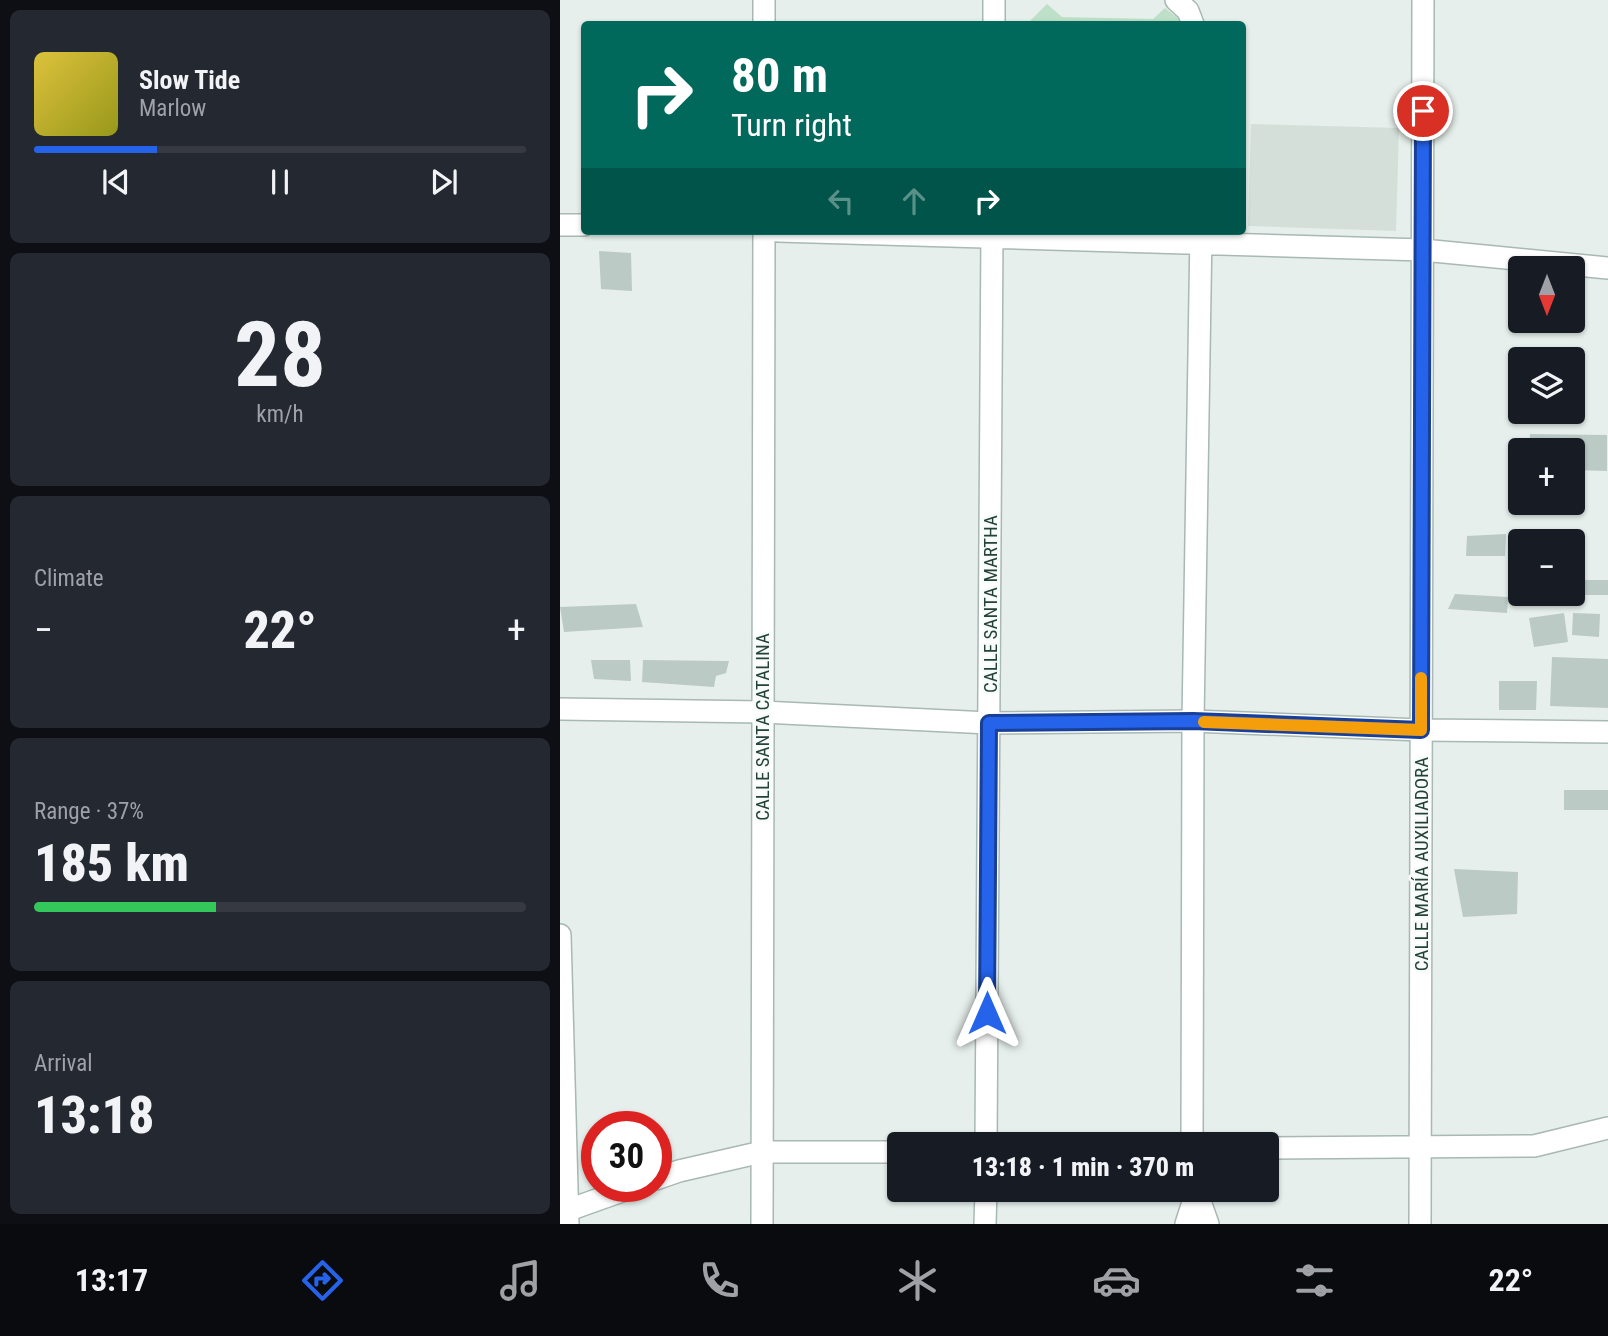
<!DOCTYPE html>
<meta charset="utf-8">
<style>
body{margin:0;font-family:"Roboto Condensed",sans-serif;background:#242831;color:#f1f3f6;height:100vh;display:flex;flex-direction:column;font-size:26px;white-space:nowrap}
*{box-sizing:border-box;margin:0}
p{font-size:23px;color:#9ea1a6}
.icon{flex:none;width:38px;height:38px;fill:none;stroke:currentColor;stroke-width:2;stroke-linecap:round;stroke-linejoin:round}
.map{position:relative;flex:1;overflow:hidden}
.sheet{display:flex;flex-direction:column;gap:10px;padding:10px;background:#0d0f14;width:560px}
.sheet>*{flex:none}
.top-card{position:absolute;left:21px;top:21px;width:665px;height:214px;border-radius:7px;box-shadow:0 2px 5px #0004;background:#00695c;color:#fff;overflow:hidden}
.needle{width:46px;rotate:180deg}
.controls{position:absolute;left:948px;top:256px;display:grid;gap:14px}
.controls a{display:grid;place-items:center;width:77px;height:77px;border-radius:7px;background:#171b24;box-shadow:0 2px 5px #0004;font-size:35px}
.speed{position:absolute;left:21px;top:1111px;display:flex;gap:14px;font-size:35px;font-weight:700;text-align:center}
.speed>*{display:grid;place-content:center;width:91px;height:91px;border-radius:50%;background:#171b24;box-shadow:0 2px 5px #0004;line-height:1}
.speed .limit{border:10px solid #d22;background:#fff;color:#111}
.pin{position:absolute;display:grid;place-items:center;width:60px;height:60px;color:#fff;margin:-30px;border:4px solid #fff;border-radius:50%;box-shadow:0 2px 7px #0007}
.me{position:absolute;width:77px;margin:-38px;rotate:0deg;stroke-linejoin:round;filter:drop-shadow(0 0 5px #0008)}
.turn{display:flex;align-items:center;gap:24px;height:147px;padding:0 35px;font-size:32px}
.turn .icon{width:91px;height:91px;stroke-width:2.5}
.turn b{display:block;font-size:49px;line-height:60px}
.lanes{display:flex;align-items:center;height:66px;padding:0 35px;background:#0003;justify-content:center;gap:35px;direction:ltr}
.lanes .off{opacity:.35}
.big{font-size:52px;font-weight:800;line-height:1.1}
.sheet .widget{flex:1;display:flex;flex-direction:column;justify-content:center;gap:10px;min-width:0;padding:0 24px;border-radius:10px;background:#242831}
.sheet .dial{align-items:center;gap:0}
.dial b{font-size:91px;line-height:1}
.song{display:flex;align-items:center;gap:21px}
.cover{width:84px;height:84px;border-radius:10px;background:linear-gradient(135deg,hsl(50 70% 55%),hsl(60 70% 35%))}
.played{height:7px;border-radius:4px;background:linear-gradient(90deg,#2563eb 25%,#363941 25%)}
.keys{display:flex;justify-content:space-around;direction:ltr}
.heat{display:flex;justify-content:space-between;align-items:center;font-size:38px;direction:ltr}
.charge{height:10px;border-radius:5px;background:linear-gradient(90deg,#34c759 37%,#363941 0)}
.trip{position:absolute;left:327px;top:1132px;width:392px;height:70px;border-radius:7px;background:#171b24;box-shadow:0 2px 5px #0004;font-weight:800;line-height:70px;text-align:center}
.dock{display:flex;height:112px;justify-content:space-around;align-items:center;background:#090b0e;color:#9ea1a6}
.dock .icon{width:49px;height:49px}
.dock .selected{color:#2563eb}
.dock b{font-size:32px;color:#f1f3f6}
main{display:flex;flex:1;min-height:0}
.map>svg:first-child{display:block}
.built{fill:#d4dfda}
.green{fill:#bfe0c8}
.building{fill:#bbcac4}
.lines{fill:none;stroke-linecap:round;stroke-linejoin:round}
.minor-casing{stroke:#a8b8b2;stroke-width:24}
.tertiary-casing{stroke:#a8b8b2;stroke-width:24}
.minor{stroke:#fff;stroke-width:21}
.tertiary{stroke:#fff;stroke-width:21}
.route-casing{stroke:#184099;stroke-width:18}
.route{stroke:#2563eb;stroke-width:12}
.slow{stroke:#f59e0b;stroke-width:12}
.labels{text-anchor:middle;dominant-baseline:central;stroke-width:5;stroke-linejoin:round;paint-order:stroke}
.street-label{font-size:19px;fill:#24423a;stroke:#f7fbf9}
</style>
<main>
<section class="sheet">
<div class="widget">
<div class="song"><i class="cover"></i><div><b>Slow Tide</b><p>Marlow</p></div></div>
<div class="played"></div>
<div class="keys"><svg class="icon" aria-label="previous" viewBox="0 0 24 24"><path d="M18 5L8 12l10 7zM5 5v14"/></svg><svg class="icon" aria-label="pause" viewBox="0 0 24 24"><path d="M8 5v14M16 5v14"/></svg><svg class="icon" aria-label="next" viewBox="0 0 24 24"><path d="M6 5l10 7-10 7zM19 5v14"/></svg></div>
</div>
<div class="widget dial"><b>28</b><p>km/h</p></div>
<div class="widget"><p>Climate</p>
<div class="heat"><a>−</a><b class="big">22°</b><a>+</a></div>
</div>
<div class="widget"><p>Range · 37%</p><b class="big">185 km</b><div class="charge"></div></div>
<div class="widget"><p>Arrival</p><b class="big">13:18</b></div>
</section>
<div class="map">
<svg width="1048" height="1224" viewBox="0 0 1048 1224">
<rect width="100%" height="100%" fill="#e6efeb"/>
<path class="built" d="M691,124L839,128L836,231L688,226Z"/>
<path class="green" d="M487,4L502,17L593,19L605,8L625,24H467Z"/>
<path class="building" d="M39,251L71,253L72,291L41,289Z
M970,434L1047,435V471L1013,470V450H969Z
M946,534L945,556H906L907,536Z
M1013,580H1048V595H1013Z
M895,594L948,597L947,613L888,609Z
M76,604L83,627L4,632L0,607Z
M1004,613L1008,642L974,647L969,618Z
M1013,613L1040,614L1039,637L1012,635Z
M992,657L1048,659V708L990,706Z
M31,660H70L71,681L34,679Z
M83,660L169,661L166,673L156,676L154,687L82,682Z
M939,681H977L976,710H939Z
M1004,790H1048V810H1004Z
M894,869L958,872L957,914L903,917Z"/>
<g class="lines">
<defs>
<path id="minor" d="M616,0L628,11L633,24
M204,24V0
M434,24V0
M0,225H24
M218,231L863,250L1048,268
M0,935L8,1224
M426,1144L432,231
M632,1144L633,721L641,231
M707,1148L974,1146L1048,1128
M96,1179L119,1171L202,1152H340
M636,1190L648,1224
M0,1213L76,1186
M202,1224L204,231
M425,1224L426,1190
M626,1224L636,1193
M860,1224L863,0"/>
<path id="tertiary" d="M0,709L202,712L429,723L633,721L861,730L1048,732"/>
</defs>
<use href="#minor" class="minor-casing"/>
<use href="#tertiary" class="tertiary-casing"/>
<use href="#minor" class="minor"/>
<use href="#tertiary" class="tertiary"/>
</g>
<g class="lines">
<defs>
<path id="route" d="M427,1013L429,723L633,721L861,730L863,111"/>
</defs>
<use href="#route" class="route-casing"/>
<use href="#route" class="route"/>
<path class="slow" d="M644,722L861,730V678"/>
</g>
<g class="labels">
<g class="street-label">
<text transform="translate(430 604) rotate(-90)">CALLE SANTA MARTHA</text>
<text transform="translate(202 727) rotate(-90)">CALLE SANTA CATALINA</text>
<text transform="translate(861 864) rotate(-90)">CALLE MARÍA AUXILIADORA</text>
</g>
</g>
</svg>
<div class="controls">
<a><svg class="needle" viewBox="-14 -14 28 28"><path d="M0-13l5 13h-10z" fill="#e53935"/><path d="M0 13l5-13h-10z" fill="#9ea1a6"/></svg></a>
<a><svg class="icon" aria-label="layers" viewBox="0 0 24 24"><path d="M12 4l9 5-9 5-9-5zM3 14l9 5 9-5"/></svg></a>
<a>+</a>
<a>−</a>
</div>
<div class="speed"><div class="limit">30</div></div>
<div class="pin" style="left:863px;top:111px;background:#d93025"><svg class="icon" aria-label="arrive" viewBox="0 0 24 24"><path d="M6 21V4h12l-3 4 3 4H6"/></svg></div>
<svg class="me" style="left:427px;top:1013px" viewBox="-20 -20 40 40"><path d="M0-17L14 15 0 8-14 15z" fill="#2563eb" stroke="#fff" stroke-width="4"/></svg>
<div class="trip">13:18 · 1 min · 370 m</div>
<div class="top-card">
<div class="turn"><svg class="icon" aria-label="right" viewBox="0 0 24 24"><path d="M7 20v-9h11M14 6l5 5-5 5"/></svg><div><b>80 m</b>Turn right</div></div>
<div class="lanes"><svg class="icon off" aria-label="left" viewBox="0 0 24 24"><path d="M17 20v-9H6M10 6l-5 5 5 5"/></svg><svg class="icon off" aria-label="ahead" viewBox="0 0 24 24"><path d="M12 20V5M6 11l6-6 6 6"/></svg><svg class="icon" aria-label="right" viewBox="0 0 24 24"><path d="M7 20v-9h11M14 6l5 5-5 5"/></svg></div>
</div>
</div>
</main>
<nav class="dock">
<b>13:17</b>
<svg class="icon selected" aria-label="directions" viewBox="0 0 24 24"><path d="M12 3l9 9-9 9-9-9zM9 14v-3h6M13 9l2 2-2 2"/></svg>
<svg class="icon" aria-label="music" viewBox="0 0 24 24"><path d="M9 18V5l10-2v13"/><circle cx="6" cy="18" r="3"/><circle cx="16" cy="16" r="3"/></svg>
<svg class="icon" aria-label="phone" viewBox="0 0 24 24"><path d="M5 4h4l2 5-3 2q2 4 5 5l2-3 5 2v4C11 20 4 13 5 4z"/></svg>
<svg class="icon" aria-label="climate" viewBox="0 0 24 24"><path d="M12 3v18M4 7l16 10M4 17L20 7"/></svg>
<svg class="icon" aria-label="car" viewBox="0 0 24 24"><path d="M5 17H2v-5l4-1 3-4h7l3 4 3 1v5h-3M9 17h6M6 11h13"/><circle cx="7" cy="17" r="2"/><circle cx="17" cy="17" r="2"/></svg>
<svg class="icon" aria-label="filters" viewBox="0 0 24 24"><path d="M4 7h16M4 17h16"/><circle cx="9" cy="7" r="2"/><circle cx="15" cy="17" r="2"/></svg>
<b>22°</b>
</nav>
